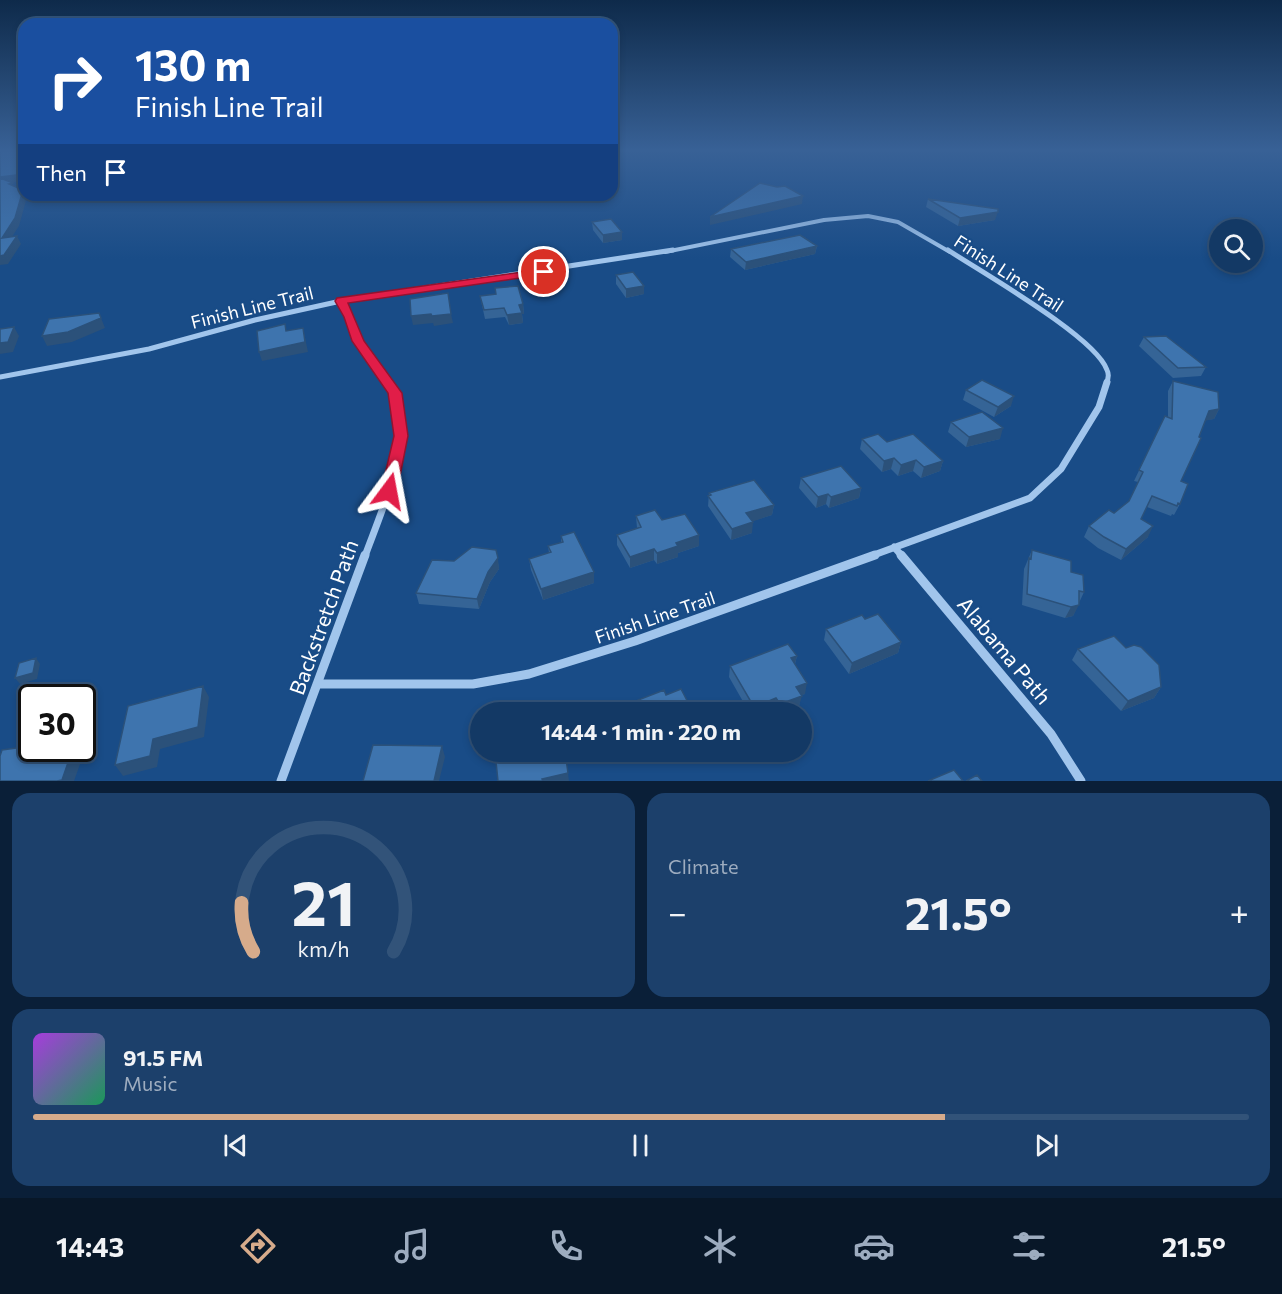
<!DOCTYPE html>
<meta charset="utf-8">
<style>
body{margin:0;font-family:Commissioner,sans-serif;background:#1c406b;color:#f1f3f6;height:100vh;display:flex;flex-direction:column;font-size:22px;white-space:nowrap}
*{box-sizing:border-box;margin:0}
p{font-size:20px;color:#9dacbf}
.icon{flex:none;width:33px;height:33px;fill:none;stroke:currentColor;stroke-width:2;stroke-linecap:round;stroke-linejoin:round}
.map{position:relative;height:781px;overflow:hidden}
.drawer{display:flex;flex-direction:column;gap:12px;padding:12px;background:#0a1f38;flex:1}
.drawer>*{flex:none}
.hud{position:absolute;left:18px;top:18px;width:600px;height:183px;border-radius:18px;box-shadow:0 3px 9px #0003,0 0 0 2px #325379;background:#1a4fa0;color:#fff;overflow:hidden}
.tools{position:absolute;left:1209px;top:219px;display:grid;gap:12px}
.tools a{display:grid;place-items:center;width:54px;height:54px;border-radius:50%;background:#133965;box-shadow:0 3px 9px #0003,0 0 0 2px #325379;font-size:30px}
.speed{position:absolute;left:18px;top:684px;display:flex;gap:12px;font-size:30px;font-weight:700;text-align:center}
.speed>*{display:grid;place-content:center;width:78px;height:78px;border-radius:50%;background:#133965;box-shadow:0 3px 9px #0003,0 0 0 2px #325379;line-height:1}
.speed .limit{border:3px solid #111;border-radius:9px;background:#fff;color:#111}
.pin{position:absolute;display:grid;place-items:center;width:51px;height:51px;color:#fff;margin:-26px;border:3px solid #fff;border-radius:50%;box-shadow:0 2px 6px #0007}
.me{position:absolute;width:66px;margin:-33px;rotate:13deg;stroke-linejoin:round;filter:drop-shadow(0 0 4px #0008)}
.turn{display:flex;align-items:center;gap:21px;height:126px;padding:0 18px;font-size:27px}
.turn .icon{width:78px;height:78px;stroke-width:2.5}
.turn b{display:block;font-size:42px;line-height:51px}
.then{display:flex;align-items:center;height:57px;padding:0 18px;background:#0003;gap:12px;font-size:22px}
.big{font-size:45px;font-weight:700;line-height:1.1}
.drawer .widget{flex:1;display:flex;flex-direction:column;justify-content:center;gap:9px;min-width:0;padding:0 21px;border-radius:18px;background:#1c406b}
.drawer .dial{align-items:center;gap:0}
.dial svg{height:156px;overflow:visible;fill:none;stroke:#325379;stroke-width:7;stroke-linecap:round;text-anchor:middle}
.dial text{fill:#f1f3f6;stroke:none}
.song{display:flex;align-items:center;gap:18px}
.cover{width:72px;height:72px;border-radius:9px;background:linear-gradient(135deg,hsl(280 70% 55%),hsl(150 70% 35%))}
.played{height:6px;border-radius:3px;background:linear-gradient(90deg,#d6ab8b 75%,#325379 75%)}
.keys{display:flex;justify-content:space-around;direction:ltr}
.heat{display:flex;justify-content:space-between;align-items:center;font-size:33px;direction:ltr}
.drawer .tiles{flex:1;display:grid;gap:12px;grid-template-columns:1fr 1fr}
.widget:last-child{grid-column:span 2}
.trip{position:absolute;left:470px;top:702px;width:342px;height:60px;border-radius:30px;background:#133965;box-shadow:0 3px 9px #0003,0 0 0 2px #325379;font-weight:700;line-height:60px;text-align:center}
.dock{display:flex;height:96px;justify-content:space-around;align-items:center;background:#081728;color:#9dacbf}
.dock .icon{width:42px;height:42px}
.dock .current{color:#d6ab8b}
.dock b{font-size:27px;color:#f1f3f6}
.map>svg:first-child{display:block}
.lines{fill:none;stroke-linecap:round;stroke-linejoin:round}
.minor-far3{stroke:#a1c5ec;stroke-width:4}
.minor-far2{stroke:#a1c5ec;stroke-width:5}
.minor-far1{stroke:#a1c5ec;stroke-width:7}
.minor{stroke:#a1c5ec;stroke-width:9}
.wall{fill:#356496}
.shaded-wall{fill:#2b517a}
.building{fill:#3e74ae;stroke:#2b517a;stroke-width:1.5}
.route{fill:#e11d48;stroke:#92132f;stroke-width:1.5}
.labels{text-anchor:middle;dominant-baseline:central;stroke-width:4.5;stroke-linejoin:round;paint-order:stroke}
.street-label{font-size:18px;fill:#fff;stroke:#194c87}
.near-street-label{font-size:21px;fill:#fff;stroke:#194c87}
</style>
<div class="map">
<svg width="1282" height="781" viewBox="0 0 1282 781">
<rect width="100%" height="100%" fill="#194c87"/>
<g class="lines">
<path class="minor-far3" d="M665,252L824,220L868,216L898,222L950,252"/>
<path class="minor-far2" d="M948,250C981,272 1096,337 1107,370C1109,374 1108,380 1106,384
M341,301L350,317L358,341L388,384
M0,377L149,349L255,320L341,301L673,250"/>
<path class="minor-far1" d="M894,547L902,556
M365,556C382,509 420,428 387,382
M871,556L1030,498L1061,469L1099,407L1107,382"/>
<path class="minor" d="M901,555L1051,734L1081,781
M317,684H473L529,674L635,641L875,555
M281,781L365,555"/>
</g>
<path class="wall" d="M928,199L995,220L958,226L926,207Z
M592,222L622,232V240L603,243L593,230Z
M817,246L815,254L745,270L730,257L731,249Z
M616,275L644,294L626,298L616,284Z
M495,288L523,304L524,314H522L523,323L509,325L505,317L485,319L480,296L496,294Z
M1144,337L1206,367L1201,376L1173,378L1139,346Z
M1173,381L1219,409L1214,419L1205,420L1181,481L1180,504L1174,515L1172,514L1171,516L1147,507L1141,519L1148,537L1121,560L1098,548L1084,537L1089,526L1114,513L1129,502L1138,482L1134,481L1165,416L1168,417V391Z
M966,390L1011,406L994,417L963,400Z
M951,422L1000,439L966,447L948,432Z
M862,439L887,442L943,461L940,471L921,478L913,471L898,476L891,469L882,472L860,449Z
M801,478L861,488L859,498L829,508L826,504L816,508L799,488Z
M709,493L774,505L772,515L752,521V533L731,540L708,506Z
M636,516L662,520L699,535V546L678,553V557L657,564L654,560L630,568L617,545V535L637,528Z
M561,536L594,583L543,600L531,570L529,559L549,553L548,546L561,543Z
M496,550L499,569L490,582L479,609L419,604L416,593L454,561Z
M1032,550L1084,592L1073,616L1065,618L1022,605L1024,569Z
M865,619L901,642L898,653L849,674L824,640L826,629Z
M1078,649L1161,687L1154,698L1121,711L1072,660Z
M797,656L795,664L805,694L801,695L799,706L785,712H777L774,709L766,712H749L729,677L730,666Z
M634,752H689V753L669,761L665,752L640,762Z"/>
<path class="shaded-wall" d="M24,174V181L0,184V177Z
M23,190L24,195H26L27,197L19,226L6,246L2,238Z
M803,196L802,204L710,225V217Z
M998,212L995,220L958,226L960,218Z
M622,232V240L603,243V235Z
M17,236L21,244L8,264L0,265V256Z
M817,246L815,254L745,270L746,262Z
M644,286V294L626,298V289Z
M523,304L524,314H522L523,323L509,325L507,315L519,305Z
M99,313L105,328L72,342L47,346L42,336Z
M431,314H451L453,323L434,326L433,323L413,325L411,316Z
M14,327L19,336L13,352L0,354V343Z
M303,328L308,352L262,361L259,352Z
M1014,396L1011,406L994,417L998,407Z
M1219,409L1214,419L1204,421L1209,411Z
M1003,428L1000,439L966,447L969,437Z
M894,458L891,469L882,472L884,461Z
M916,460L913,471L898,476L901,465Z
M943,461L940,471L921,478L924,467Z
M861,488L859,498L829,508L831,497Z
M828,494L826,504L816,508L818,497Z
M774,505L772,515L745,524L746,513Z
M753,522L752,533L731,540L732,529Z
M1153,526L1148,537L1121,560L1126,549Z
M699,535V546L678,553V557L657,564V553L676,543Z
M654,549V560L630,568V557Z
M498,558L499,569L490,582L479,609L477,599L488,572Z
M594,572V583L543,600L541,589Z
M1079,605L1073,616L1065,618L1071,607Z
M901,642L898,653L849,674L852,663Z
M797,656L794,667L791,658Z
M36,658L40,664L37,679L20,684L15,678Z
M807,683L805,694L794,698L796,687Z
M203,686L209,697L204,737L160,749L157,767L123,776L115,765L153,739Z
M1161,687L1154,698L1121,711L1128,701Z
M802,696L799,706L785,712H779L780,704Z
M776,698L774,709L766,712H753L754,707Z
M82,735L88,742L74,781H57L73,748H82Z
M442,746L445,757L439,781H434Z
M640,752H665L640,762Z
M669,752H689V753L669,761Z
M568,773L569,781H543L542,779Z"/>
<path class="building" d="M0,150H24V174L0,177Z
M0,178L13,183L9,184L23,190L15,218L2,238L17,236L4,255L0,256Z
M760,183L777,187L785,186L803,196L710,217Z
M928,199L998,209V212L960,218Z
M611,219L622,232L603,235L592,222Z
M800,235L817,246L746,262L731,249Z
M633,272L644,286L626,289L616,275Z
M518,286L523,304L519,305L522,313L507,315L504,308L484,310L480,296L496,294L495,288Z
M448,293L451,314L432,316L431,314L411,316L410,299Z
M99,313L101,318L68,332L42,336L49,319Z
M285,324L286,331L303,328L305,342L259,352L257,331Z
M14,327L8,342L0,343V329Z
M1166,336L1206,367L1178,368L1144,337Z
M982,380L1014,396L998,407L966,390Z
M1173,381L1218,392L1219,409L1209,411L1199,437L1201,438L1181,481L1188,484L1180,504L1178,503L1177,506L1152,496L1141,519L1153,526L1126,549L1104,537L1089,526L1109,510L1114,513L1129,501L1143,472L1139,470L1165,416L1172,419Z
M982,412L1003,428L969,437L951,422Z
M878,434L887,442L913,434L943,461L924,467L916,460L901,465L894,458L884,461L862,439Z
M841,466L861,488L831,497L828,494L818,497L801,478Z
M754,480L774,505L746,513L753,522L732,529L708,496L711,495L709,493Z
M655,510L662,520L685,514L699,535L676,543L678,546L657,553L654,549L630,557L617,535L641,527L636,516Z
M574,532L594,572L541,589L529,559L551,552L548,546L563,542L561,536Z
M472,547L496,550L498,558L488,572L477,599L416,593L432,560L454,561Z
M1032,550L1071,561V572L1083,575L1084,592L1079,591V605L1071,607L1027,594L1029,558L1031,559Z
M878,614L901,642L852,663L826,629L862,615L865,619Z
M1114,636L1126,648L1134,645L1141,647L1159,665L1161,687L1128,701L1078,649Z
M788,644L797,656L791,658L807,683L796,687L802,696L780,704L776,698L754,707L730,666Z
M36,658L33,673L15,678L19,663Z
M203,686L198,727L153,739L150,756L115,765L128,706Z
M681,689L693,712H617L615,709L664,690L666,695Z
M32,725V748H73L62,780L57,781H0V756L2,750L16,748L25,726Z
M373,745L442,746L434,781H363Z
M495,752H565L568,773L542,779L543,781H498Z
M954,770L963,781H928Z
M977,775L982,781H966Z"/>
<linearGradient id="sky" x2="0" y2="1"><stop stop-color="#0e2a4a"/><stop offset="0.58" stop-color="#386196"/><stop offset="1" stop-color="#386196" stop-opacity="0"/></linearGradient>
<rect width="1282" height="259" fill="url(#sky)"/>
<path class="route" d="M544,269L548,270V274L348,303L364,341L402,393L408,436L397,491L394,495H383L381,491L394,436L388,393L352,341L344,317L335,301L337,298Z"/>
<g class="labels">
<g class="street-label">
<text transform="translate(1009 273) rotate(33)">Finish Line Trail</text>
<text transform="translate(252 307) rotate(-14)">Finish Line Trail</text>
<text transform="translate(655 617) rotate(-19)">Finish Line Trail</text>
</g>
<g class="near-street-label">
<text transform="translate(323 617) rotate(-70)">Backstretch Path</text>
<text transform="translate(1005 650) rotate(50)">Alabama Path</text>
</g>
</g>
</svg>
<div class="tools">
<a><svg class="icon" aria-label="search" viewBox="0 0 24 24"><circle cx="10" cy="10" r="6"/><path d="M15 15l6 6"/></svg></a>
</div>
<div class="speed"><div class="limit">30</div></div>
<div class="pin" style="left:544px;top:272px;background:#d93025"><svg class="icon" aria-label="arrive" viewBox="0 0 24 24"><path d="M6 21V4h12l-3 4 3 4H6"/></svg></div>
<svg class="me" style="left:389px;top:491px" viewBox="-20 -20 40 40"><path d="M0-17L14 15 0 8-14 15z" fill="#e11d48" stroke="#fff" stroke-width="4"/></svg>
<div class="trip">14:44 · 1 min · 220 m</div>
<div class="hud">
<div class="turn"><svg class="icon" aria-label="right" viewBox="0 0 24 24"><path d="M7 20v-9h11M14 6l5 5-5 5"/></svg><div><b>130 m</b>Finish Line Trail</div></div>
<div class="then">Then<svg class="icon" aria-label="arrive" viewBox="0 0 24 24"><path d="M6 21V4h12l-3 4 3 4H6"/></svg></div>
</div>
</div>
<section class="drawer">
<div class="tiles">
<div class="widget dial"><svg viewBox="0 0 100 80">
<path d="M14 69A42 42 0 1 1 86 69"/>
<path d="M14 69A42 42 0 0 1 8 44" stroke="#d6ab8b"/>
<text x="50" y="56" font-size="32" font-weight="700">21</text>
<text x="50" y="72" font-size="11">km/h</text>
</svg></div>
<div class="widget"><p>Climate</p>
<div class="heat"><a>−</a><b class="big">21.5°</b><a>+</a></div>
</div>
<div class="widget">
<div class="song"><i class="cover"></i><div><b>91.5 FM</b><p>Music</p></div></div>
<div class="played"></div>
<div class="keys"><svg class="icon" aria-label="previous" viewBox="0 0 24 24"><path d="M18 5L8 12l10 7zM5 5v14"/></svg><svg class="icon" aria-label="pause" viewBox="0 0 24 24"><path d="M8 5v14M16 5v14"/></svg><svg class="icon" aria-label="next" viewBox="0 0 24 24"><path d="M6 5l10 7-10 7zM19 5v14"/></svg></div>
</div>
</div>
</section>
<nav class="dock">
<b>14:43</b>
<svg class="icon current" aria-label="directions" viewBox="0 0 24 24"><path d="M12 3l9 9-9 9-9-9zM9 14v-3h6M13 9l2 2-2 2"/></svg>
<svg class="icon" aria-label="music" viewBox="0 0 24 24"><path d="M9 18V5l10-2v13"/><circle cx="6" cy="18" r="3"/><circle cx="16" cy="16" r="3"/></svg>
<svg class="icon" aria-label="phone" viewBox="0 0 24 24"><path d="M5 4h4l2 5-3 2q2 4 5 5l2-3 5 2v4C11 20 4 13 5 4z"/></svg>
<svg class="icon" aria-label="climate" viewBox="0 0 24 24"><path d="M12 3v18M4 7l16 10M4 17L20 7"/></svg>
<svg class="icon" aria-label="car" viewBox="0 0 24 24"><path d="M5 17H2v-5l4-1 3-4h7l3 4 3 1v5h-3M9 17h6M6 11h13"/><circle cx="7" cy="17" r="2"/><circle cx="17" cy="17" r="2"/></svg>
<svg class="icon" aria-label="filters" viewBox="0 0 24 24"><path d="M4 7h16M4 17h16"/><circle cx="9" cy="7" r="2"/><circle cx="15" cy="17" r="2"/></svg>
<b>21.5°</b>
</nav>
